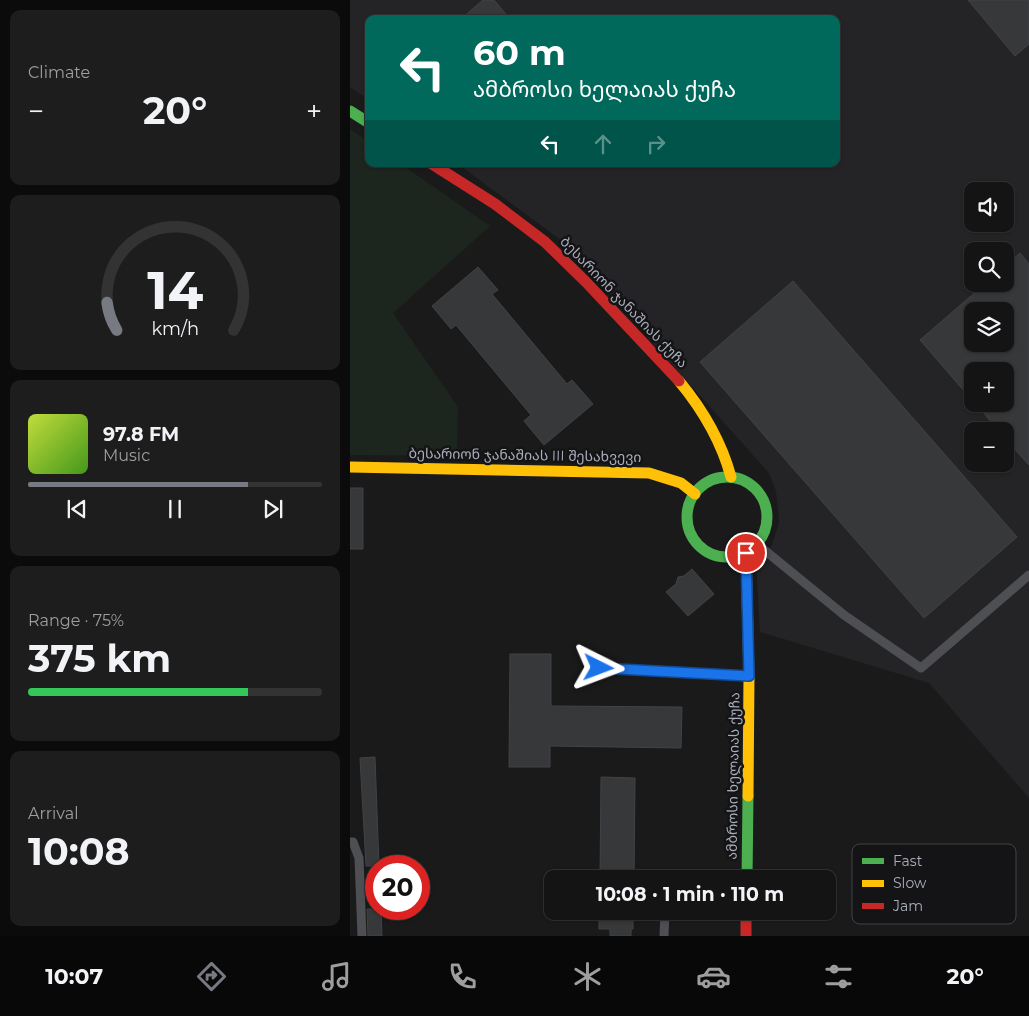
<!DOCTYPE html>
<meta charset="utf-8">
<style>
body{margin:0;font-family:Montserrat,"Noto Sans Georgian",sans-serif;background:#1d1d1d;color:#f1f3f6;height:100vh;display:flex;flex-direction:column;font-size:19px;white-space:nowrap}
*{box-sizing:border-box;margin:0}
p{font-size:16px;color:#9d9ea0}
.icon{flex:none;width:28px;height:28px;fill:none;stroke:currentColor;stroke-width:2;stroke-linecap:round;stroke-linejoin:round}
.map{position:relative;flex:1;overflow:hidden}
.sheet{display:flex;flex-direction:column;gap:10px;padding:10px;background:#0b0b0b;width:350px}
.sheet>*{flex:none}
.banner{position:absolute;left:15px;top:15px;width:475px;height:152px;border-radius:10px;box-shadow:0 1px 4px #0004,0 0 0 1px #333334;background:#00695c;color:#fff;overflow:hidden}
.tools{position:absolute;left:614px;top:182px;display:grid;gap:10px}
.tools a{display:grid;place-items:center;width:50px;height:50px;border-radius:10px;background:#141414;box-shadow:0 1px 4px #0004,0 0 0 1px #333334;font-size:25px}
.speed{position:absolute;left:15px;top:855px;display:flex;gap:10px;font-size:25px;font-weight:700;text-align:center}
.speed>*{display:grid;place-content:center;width:65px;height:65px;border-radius:50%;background:#141414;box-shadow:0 1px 4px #0004,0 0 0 1px #333334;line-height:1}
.speed .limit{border:8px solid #d22;background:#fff;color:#111}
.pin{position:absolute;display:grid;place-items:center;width:42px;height:42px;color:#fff;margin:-21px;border:2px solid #fff;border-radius:50%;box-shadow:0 1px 5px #0007}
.me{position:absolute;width:55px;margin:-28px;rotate:93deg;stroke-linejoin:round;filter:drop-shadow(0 0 4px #0008)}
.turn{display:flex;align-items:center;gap:18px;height:105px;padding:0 25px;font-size:22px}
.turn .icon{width:65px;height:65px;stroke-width:2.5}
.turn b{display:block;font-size:35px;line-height:42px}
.lanes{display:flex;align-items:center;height:48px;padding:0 25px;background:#0003;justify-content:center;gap:25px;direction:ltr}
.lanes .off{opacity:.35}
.big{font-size:38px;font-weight:700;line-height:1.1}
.sheet .card{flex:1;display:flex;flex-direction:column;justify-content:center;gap:8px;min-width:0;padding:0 18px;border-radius:10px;background:#1d1d1d}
.sheet .dial{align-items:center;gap:0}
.dial svg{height:130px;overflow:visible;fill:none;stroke:#333334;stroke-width:7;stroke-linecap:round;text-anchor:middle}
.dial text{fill:#f1f3f6;stroke:none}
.song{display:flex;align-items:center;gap:15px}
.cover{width:60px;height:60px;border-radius:8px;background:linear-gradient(135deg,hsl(70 70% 55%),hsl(100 70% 35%))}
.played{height:5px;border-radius:2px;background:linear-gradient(90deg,#787a83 75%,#333334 75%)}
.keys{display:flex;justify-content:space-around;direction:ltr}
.heat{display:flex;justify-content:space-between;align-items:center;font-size:28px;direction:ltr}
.charge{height:8px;border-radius:4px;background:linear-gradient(90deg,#34c759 75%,#333334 0)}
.trip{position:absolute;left:194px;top:870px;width:292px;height:50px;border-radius:10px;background:#141414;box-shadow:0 1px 4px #0004,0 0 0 1px #333334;font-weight:700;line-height:50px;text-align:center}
.tab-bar{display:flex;height:80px;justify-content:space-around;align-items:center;background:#080808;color:#9d9ea0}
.tab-bar .icon{width:35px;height:35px}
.tab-bar .current{color:#787a83}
.tab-bar b{font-size:22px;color:#f1f3f6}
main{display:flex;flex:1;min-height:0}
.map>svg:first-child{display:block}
.built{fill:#242427;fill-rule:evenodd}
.green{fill:#1d251f}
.building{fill:#37383a;stroke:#424346;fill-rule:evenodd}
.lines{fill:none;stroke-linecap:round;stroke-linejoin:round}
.lane{stroke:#4d4f53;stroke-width:9}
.fast{stroke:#4caf50;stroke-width:11}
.slow{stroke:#ffc107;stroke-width:11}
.jam{stroke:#c62828;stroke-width:11}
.route-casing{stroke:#114b97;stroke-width:12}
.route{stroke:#1a73e8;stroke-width:9}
.labels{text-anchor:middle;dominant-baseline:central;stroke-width:5;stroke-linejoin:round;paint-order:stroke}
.street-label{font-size:14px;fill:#aaaebb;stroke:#141416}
.key{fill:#141416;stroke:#414248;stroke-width:1}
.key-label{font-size:14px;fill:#aaaebb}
</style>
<main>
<section class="sheet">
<div class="card"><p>Climate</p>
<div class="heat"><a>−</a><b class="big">20°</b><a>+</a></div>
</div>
<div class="card dial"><svg viewBox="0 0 100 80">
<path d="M14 69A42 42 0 1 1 86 69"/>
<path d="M14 69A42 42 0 0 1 8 52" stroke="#787a83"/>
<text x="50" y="56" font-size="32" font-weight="700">14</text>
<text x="50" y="72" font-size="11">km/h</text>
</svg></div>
<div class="card">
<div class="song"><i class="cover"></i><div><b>97.8 FM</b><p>Music</p></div></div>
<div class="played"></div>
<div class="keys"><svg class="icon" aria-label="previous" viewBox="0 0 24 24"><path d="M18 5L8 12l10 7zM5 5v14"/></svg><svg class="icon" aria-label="pause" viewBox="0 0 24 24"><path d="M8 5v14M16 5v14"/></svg><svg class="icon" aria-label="next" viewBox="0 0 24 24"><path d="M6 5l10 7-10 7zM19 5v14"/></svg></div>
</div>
<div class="card"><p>Range · 75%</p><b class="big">375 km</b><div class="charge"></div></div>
<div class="card"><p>Arrival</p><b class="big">10:08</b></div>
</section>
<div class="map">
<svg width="679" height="936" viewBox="0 0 679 936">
<rect width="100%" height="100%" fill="#1a1a1a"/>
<path class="built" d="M0,0H679V798L579,683L410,632L406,561L422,545L429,522L426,491L419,473L212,241L108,164H486V19H19V100L0,87ZM622,191H655V224H622ZM622,251H655V284H622ZM622,311H655V344H622ZM622,371H655V404H622ZM622,431H655V464H622Z"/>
<path class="green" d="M0,129L19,142V164H51L140,226L43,313L108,407L107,456L0,455Z"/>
<path class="building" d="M133,0H144L160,19H111Z
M618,0H679V44L665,56Z
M670,253L679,264V465L655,438V431H649L626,404H655V371H622V400L570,340L635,284H655V266ZM622,311H655V344H622Z
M128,267L148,290L142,294L217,384L222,380L243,404L194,445L174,421L181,415L106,325L101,329L82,306Z
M443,281L667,537L574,618L350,362Z
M0,488H13V549H0Z
M342,569L364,594L338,616L316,592L326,584L328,577L334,576Z
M160,654H201V706L332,707L331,748L200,746V767H159Z
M25,757L29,866H16L10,758Z
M251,777L285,778L284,879H250Z
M17,909H31L32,936H18Z
M249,911H283V929H281V936H260V929H249Z"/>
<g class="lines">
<path class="lane" d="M407,544L494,615L571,668L679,575
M249,668L396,676
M0,842H3L9,858L12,936
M314,936L315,911"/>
<path class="fast" d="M0,111L19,123
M337 517a40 40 0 1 1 80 0a40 40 0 1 1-80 0Z
M397,879L398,796"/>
<path class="slow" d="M329,381C353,410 371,440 381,477
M0,467L299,473L331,483L345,494
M396,553L399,676L398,796"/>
<path class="jam" d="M82,164L145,204L195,242L236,282L329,381
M396,911V936"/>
</g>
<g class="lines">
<defs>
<path id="route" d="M249,668L399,676L396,553"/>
</defs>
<use href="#route" class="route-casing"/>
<use href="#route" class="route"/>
</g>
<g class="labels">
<g class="street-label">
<text transform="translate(274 302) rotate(46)">ბესარიონ ჯანაშიას ქუჩა</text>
<text transform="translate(175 455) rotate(1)">ბესარიონ ჯანაშიას III შესახვევი</text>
<text transform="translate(383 776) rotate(-89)">ამბროსი ხელაიას ქუჩა</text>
</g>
</g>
<rect x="502" y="844" width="164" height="80" rx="8" class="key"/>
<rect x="512" y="858" width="22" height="6" fill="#4caf50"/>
<rect x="512" y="880" width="22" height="7" fill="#ffc107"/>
<rect x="512" y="903" width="22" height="6" fill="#c62828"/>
<g class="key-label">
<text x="543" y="866">Fast</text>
<text x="543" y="888">Slow</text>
<text x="543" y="911">Jam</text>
</g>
</svg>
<div class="tools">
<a><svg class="icon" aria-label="sound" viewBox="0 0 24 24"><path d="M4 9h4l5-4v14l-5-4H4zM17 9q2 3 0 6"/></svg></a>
<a><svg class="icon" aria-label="search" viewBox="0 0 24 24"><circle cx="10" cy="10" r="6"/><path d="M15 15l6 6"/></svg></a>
<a><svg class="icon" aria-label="layers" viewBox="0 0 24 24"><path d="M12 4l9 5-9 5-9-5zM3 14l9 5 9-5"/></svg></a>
<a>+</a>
<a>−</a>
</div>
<div class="speed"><div class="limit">20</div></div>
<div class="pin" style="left:396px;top:553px;background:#d93025"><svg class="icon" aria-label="arrive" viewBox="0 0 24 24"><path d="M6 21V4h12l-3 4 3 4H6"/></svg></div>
<svg class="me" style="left:249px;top:668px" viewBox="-20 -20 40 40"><path d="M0-17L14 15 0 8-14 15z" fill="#1a73e8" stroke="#fff" stroke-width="4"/></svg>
<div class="trip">10:08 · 1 min · 110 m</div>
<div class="banner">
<div class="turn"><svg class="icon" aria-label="left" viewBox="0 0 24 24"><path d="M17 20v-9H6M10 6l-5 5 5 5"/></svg><div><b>60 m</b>ამბროსი ხელაიას ქუჩა</div></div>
<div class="lanes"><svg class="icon" aria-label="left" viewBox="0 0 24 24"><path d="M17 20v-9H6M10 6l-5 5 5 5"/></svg><svg class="icon off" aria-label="ahead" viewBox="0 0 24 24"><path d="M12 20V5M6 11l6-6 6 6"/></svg><svg class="icon off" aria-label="right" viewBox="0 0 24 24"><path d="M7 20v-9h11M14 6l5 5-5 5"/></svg></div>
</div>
</div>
</main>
<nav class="tab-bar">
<b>10:07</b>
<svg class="icon current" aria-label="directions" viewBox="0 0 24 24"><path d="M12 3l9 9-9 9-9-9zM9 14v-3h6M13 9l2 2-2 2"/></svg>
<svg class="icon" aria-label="music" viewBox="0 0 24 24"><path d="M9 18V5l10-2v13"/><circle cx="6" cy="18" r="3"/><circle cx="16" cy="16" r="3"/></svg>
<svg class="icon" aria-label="phone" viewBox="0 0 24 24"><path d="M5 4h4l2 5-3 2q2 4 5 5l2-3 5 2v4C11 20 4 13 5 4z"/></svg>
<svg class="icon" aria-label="climate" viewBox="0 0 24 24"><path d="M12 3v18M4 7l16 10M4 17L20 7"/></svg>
<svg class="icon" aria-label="car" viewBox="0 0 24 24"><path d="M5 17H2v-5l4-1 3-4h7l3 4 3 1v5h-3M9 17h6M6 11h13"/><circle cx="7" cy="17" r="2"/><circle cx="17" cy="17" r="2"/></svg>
<svg class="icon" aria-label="filters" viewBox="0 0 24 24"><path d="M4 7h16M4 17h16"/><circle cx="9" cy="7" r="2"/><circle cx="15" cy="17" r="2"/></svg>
<b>20°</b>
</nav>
